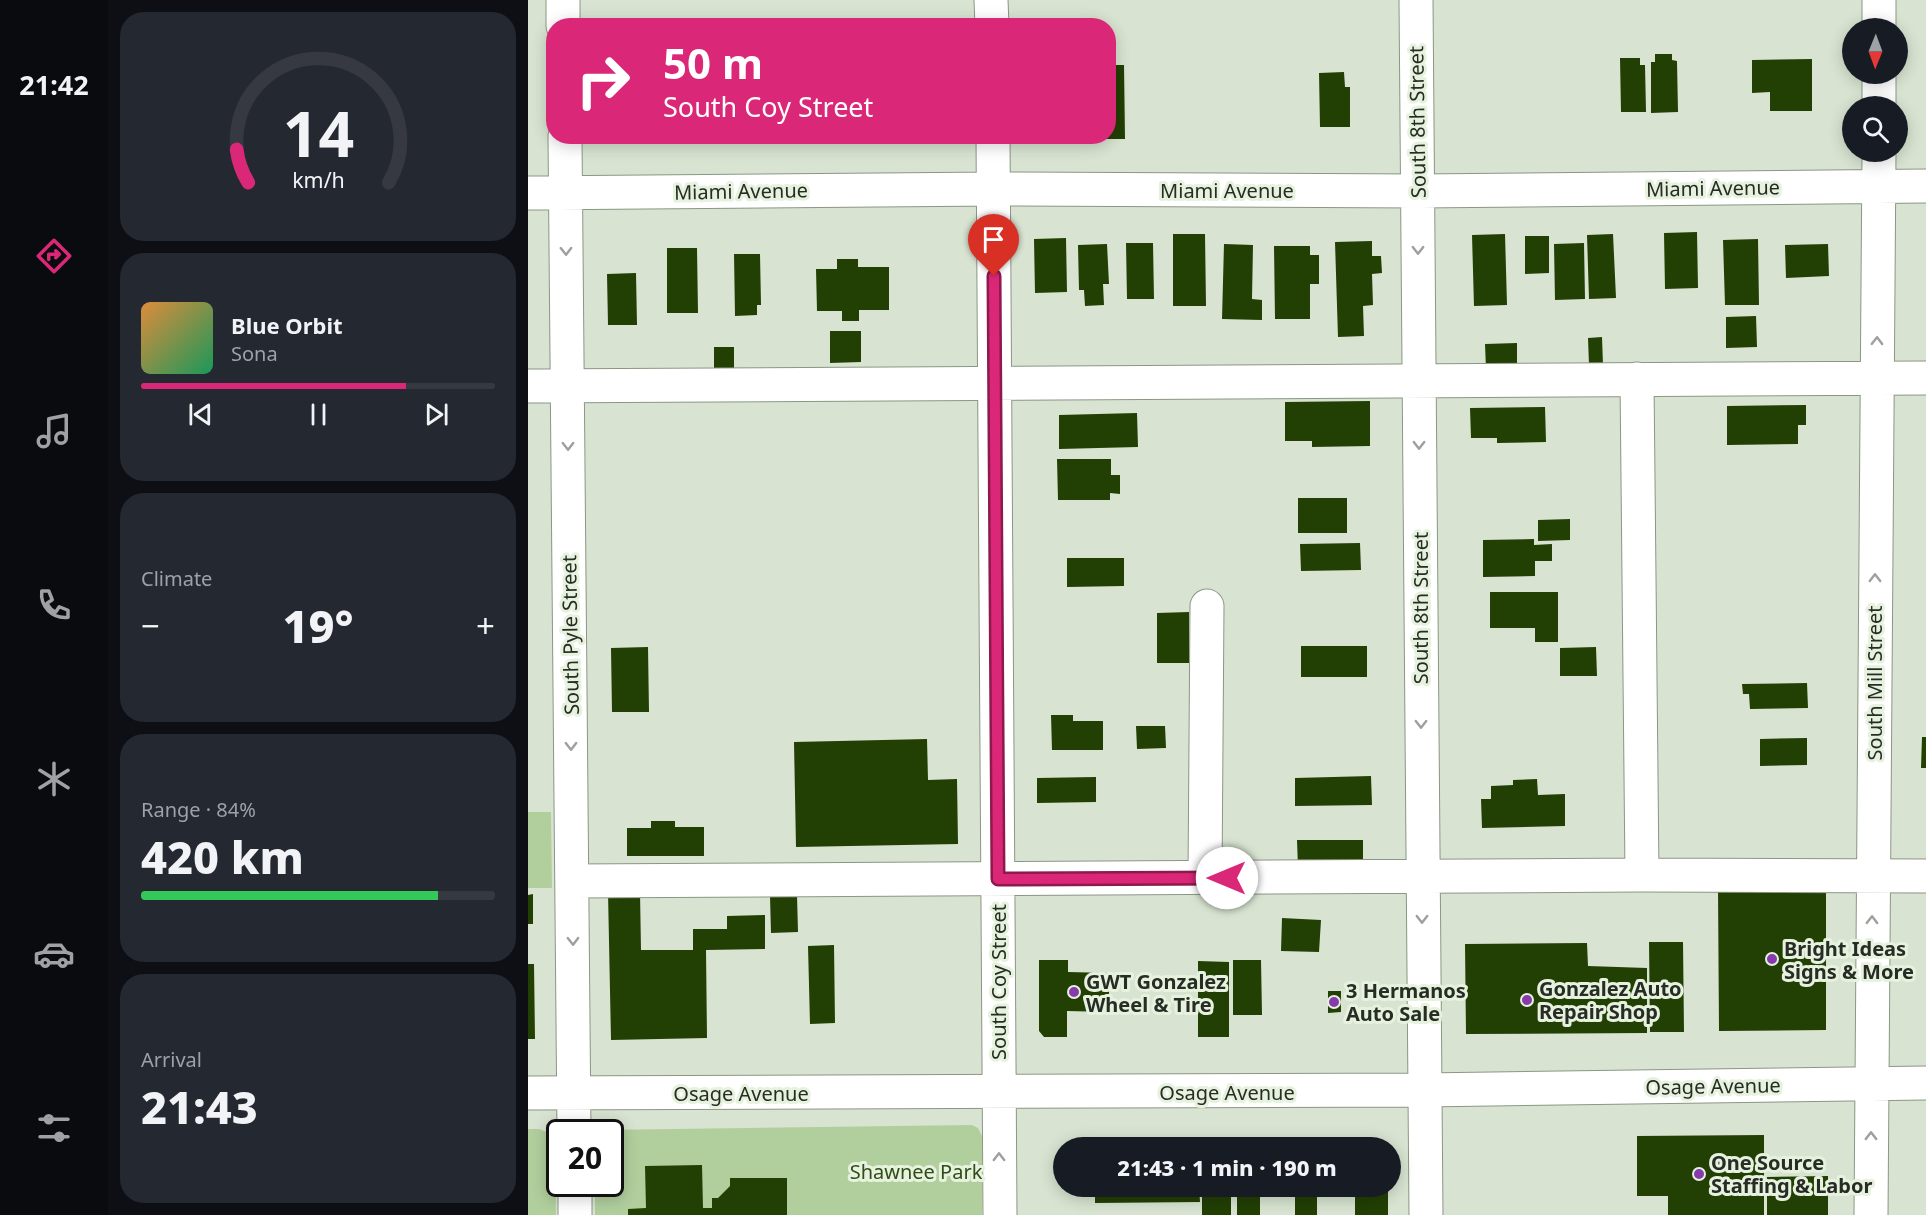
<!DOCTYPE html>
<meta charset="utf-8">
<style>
body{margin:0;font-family:"Noto Sans",sans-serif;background:#242831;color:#f1f3f6;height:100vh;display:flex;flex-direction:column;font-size:22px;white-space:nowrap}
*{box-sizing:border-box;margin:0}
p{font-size:20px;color:#9ea1a6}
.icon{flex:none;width:33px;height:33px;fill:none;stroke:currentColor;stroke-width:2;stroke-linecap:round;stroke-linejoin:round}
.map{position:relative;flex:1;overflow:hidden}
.side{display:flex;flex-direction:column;gap:12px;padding:12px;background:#0d0f14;width:420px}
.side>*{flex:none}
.top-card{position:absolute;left:18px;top:18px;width:570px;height:126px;border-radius:24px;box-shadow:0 3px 15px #0003;background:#db2777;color:#fff;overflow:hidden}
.needle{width:39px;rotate:181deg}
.fabs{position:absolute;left:1314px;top:18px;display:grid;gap:12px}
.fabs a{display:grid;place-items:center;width:66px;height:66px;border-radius:50%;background:#171b24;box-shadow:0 3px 15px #0003;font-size:30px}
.speed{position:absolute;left:18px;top:1119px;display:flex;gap:12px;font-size:30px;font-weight:700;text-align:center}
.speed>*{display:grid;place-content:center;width:78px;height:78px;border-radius:50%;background:#171b24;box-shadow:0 3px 15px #0003;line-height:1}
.speed .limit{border:3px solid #111;border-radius:9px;background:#fff;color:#111}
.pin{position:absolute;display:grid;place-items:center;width:51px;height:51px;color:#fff;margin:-62px -26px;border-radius:50% 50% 50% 0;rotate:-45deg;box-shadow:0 0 6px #0007}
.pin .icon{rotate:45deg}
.me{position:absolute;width:66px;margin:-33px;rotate:270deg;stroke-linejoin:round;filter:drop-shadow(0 0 4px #0008)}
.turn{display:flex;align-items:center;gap:21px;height:126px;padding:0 18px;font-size:27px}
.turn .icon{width:78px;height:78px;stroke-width:2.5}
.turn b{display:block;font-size:42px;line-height:51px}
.big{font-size:45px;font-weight:800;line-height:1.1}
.side .widget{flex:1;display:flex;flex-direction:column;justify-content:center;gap:9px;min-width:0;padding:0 21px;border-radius:24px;background:#242831}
.side .dial{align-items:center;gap:0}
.dial svg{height:156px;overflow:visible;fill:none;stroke:#363941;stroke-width:7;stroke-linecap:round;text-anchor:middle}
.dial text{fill:#f1f3f6;stroke:none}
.song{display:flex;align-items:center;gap:18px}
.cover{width:72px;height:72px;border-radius:9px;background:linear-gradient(135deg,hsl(30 70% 55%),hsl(150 70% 35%))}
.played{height:6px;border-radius:3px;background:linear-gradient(90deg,#db2777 75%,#363941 75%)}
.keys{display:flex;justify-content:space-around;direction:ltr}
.heat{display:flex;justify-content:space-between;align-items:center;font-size:33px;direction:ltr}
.charge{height:9px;border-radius:4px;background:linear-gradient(90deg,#34c759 84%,#363941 0)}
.trip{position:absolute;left:525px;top:1137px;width:348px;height:60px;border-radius:30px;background:#171b24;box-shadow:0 3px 15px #0003;font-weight:800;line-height:60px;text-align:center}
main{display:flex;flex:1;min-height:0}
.tabs{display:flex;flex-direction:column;width:108px;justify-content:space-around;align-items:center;background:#090b0e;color:#9ea1a6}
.tabs .icon{width:42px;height:42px}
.tabs .active{color:#db2777}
.tabs b{font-size:27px;color:#f1f3f6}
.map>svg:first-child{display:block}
.green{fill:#b1cf9d}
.building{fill:#223f04}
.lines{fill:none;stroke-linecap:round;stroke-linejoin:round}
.minor-casing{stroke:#8b9684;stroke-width:35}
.minor{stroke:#fff;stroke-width:33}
.oneway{stroke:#9ea09d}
.route-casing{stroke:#8e194d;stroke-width:15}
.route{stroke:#db2777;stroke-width:10}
.poi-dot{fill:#863aac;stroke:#e6f2de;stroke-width:2}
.labels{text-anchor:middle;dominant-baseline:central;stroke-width:6;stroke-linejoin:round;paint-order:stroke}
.street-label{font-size:20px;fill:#272c25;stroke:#e6f2de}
.poi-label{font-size:20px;font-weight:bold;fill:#272c25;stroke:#e6f2de;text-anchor:start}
.park-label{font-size:20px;fill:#304c18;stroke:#e6f2de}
</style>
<main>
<nav class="tabs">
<b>21:42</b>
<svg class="icon active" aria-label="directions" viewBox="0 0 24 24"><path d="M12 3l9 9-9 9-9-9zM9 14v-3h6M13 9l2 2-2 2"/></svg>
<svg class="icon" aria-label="music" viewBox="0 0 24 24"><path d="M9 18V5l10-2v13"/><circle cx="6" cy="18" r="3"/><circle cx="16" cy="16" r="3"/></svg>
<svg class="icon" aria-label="phone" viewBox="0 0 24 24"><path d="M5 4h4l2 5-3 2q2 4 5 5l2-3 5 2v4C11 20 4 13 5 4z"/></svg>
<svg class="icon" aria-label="climate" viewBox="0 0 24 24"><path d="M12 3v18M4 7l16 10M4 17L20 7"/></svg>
<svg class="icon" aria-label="car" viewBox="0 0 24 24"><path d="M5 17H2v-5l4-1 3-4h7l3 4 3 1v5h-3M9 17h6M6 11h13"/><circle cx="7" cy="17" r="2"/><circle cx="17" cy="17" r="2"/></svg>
<svg class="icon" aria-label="filters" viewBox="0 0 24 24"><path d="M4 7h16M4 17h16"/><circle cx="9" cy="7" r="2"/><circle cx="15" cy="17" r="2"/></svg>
</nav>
<section class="side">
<div class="widget dial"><svg viewBox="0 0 100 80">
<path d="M14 69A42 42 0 1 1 86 69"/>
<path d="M14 69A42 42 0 0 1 8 52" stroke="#db2777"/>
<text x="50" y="56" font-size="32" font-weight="700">14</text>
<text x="50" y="72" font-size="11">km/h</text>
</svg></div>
<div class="widget">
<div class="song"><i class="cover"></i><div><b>Blue Orbit</b><p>Sona</p></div></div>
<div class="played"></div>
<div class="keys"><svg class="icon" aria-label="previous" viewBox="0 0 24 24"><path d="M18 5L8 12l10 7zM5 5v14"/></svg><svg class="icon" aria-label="pause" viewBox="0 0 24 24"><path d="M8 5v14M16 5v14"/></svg><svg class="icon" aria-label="next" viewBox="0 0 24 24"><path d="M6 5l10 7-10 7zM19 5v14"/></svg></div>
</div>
<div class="widget"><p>Climate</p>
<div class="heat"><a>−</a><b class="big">19°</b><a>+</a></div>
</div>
<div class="widget"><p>Range · 84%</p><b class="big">420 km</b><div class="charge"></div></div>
<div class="widget"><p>Arrival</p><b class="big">21:43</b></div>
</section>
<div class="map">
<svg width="1398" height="1215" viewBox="0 0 1398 1215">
<rect width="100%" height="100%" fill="#d8e4d1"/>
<path class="green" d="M0,812H23L24,888H0Z
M444,1125L450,1128L454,1136V1215H67V1184H82V1132H69L72,1130Z
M0,1129H11L24,1134L27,1145L28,1215H0Z"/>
<path class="building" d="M1127,54H1144V60L1149,61L1150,112L1123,113V62H1127Z
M1092,58H1112V65H1117L1118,112H1093Z
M1284,59V111H1242V92L1224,93V60Z
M580,65H596L597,139H567V136H580Z
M816,72L817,87H822V127H792L791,73Z
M96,136H131V140H96Z
M1169,232L1170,288L1137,289L1136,233Z
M645,234H677L678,306H645Z
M977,234L979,305L946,306L944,235Z
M1085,234L1088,298L1061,299L1059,235Z
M997,236H1021V273L997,274Z
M538,238L539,292L507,293L506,239Z
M1230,239L1231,305H1197L1195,240Z
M844,241V256H853L854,273L844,274L845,305L835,306L836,336L810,337L807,242Z
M598,243H625L626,299H599Z
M1056,243L1057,299L1027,300L1026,244Z
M579,244L581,284H575L576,305L557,306L556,290H551L550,245Z
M696,244L725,245L724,299L734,300V320L694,319Z
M1300,244L1301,276L1258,278L1257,245Z
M746,246H782V255H791V284H782V319H747Z
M139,248H169L170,313H139Z
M206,254H232L233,305H229V315L207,316Z
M309,259H330V267H361V310H331V321H314V311H289L288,269H309Z
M108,273L109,325H80L79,274Z
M1228,316L1229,347L1198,348V317Z
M302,331H333V362L302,363Z
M1074,337L1075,365H1061L1060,338Z
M989,343V368L958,369L957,344Z
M186,347H206V373H186Z
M842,401V446L784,447V441H757V402Z
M1278,405V425H1270V444L1199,445V406Z
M1017,407L1018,442L969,443V438H943L942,408Z
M609,413L610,447L531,449V415Z
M529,459H583V475H592V494L582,493V500H530Z
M770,498H819V533H770Z
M1042,519V540L1010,541V520Z
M1006,539V545L1024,544V561H1007V576L955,577V540Z
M832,543L833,570L773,571L772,544Z
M539,558H596V586L539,587Z
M962,592H1030V642H1007V628H962Z
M661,612V663H629V613Z
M773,646H839V677H773Z
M120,647L121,712H84L83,648Z
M1068,647L1069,676H1032V648Z
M1279,683L1280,708L1222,709L1221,694H1215L1214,684Z
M523,715H545V721H575V750H524Z
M608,726H637L638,748L609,749Z
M1394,737H1398V768H1393Z
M1279,738V765L1232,766V739Z
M399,739L400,780L429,779L430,844L268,847L266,742Z
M843,776L844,805L767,806V778Z
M568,777V802L509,803V778Z
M1009,779L1010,795L1037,794V826L954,828L953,799H963V786L985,785V780Z
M123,821H147V827H176V856H99V828H123Z
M769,840H835V867L770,868Z
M1190,888H1298V1030L1191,1031Z
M80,892H112L113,950H165V929H199V916L237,915V949L178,950L179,1038L83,1040Z
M5,894V924H0V895Z
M269,895L270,932L243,933L242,896Z
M754,918L793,920L791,952L753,951Z
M1121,942H1155L1156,1032H1122Z
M1059,943L1060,966L1119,968V1033L938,1034L937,944Z
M306,945L307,1023L282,1024L280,946Z
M511,960H540V972L581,973V1012L539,1011V1037H516L511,1031Z
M705,960H733L734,1015H705Z
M670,961L701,962V1037H670Z
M0,964H6L7,1039H0Z
M800,991H813V1012L800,1013Z
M1236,1135V1215H1140V1196H1109V1136Z
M742,1137L797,1138V1148H741Z
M174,1165L175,1208H184V1198H190L202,1186V1178H259V1215H100V1209L118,1208L117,1166Z
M1300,1176V1215H1239V1177Z
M567,1186H671L672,1202L567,1203Z
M674,1186H703V1215H674Z
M709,1186H732V1215H709Z
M736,1186H797L796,1195H789V1215H767V1190H736Z
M827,1186H860V1215H827Z"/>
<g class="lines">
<defs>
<path id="minor" d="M35,0V26
M463,0L464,26
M888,0L898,1215
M1351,28V0
M1351,106V74
M37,136L46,1132
M465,136L472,1215
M0,193L466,189L890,191L1398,186
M1109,379L1114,875
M0,386L1398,378
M677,878L679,606
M44,881L1114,875L1398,876
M0,1093L895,1090L1398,1083
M47,1184V1215
M1343,1215L1351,152"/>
</defs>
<use href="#minor" class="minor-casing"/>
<use href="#minor" class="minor"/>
</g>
<defs><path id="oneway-chevron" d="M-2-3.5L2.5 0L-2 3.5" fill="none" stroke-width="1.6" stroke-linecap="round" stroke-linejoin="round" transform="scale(1.5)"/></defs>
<g class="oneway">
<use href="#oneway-chevron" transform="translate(890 250) rotate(90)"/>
<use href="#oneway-chevron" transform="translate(38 251) rotate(89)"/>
<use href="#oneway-chevron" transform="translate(1349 341) rotate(-89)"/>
<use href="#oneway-chevron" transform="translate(891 445) rotate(90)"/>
<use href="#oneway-chevron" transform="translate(40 446) rotate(89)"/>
<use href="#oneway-chevron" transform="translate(1347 578) rotate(-90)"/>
<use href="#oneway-chevron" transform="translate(893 724) rotate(90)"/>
<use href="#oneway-chevron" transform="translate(43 746) rotate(89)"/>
<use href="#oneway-chevron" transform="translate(894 919) rotate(90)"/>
<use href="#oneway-chevron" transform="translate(1344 920) rotate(-89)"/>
<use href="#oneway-chevron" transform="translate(45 941) rotate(89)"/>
<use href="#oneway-chevron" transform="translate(1343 1136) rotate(-90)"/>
<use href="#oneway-chevron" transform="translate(471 1157) rotate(-90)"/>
</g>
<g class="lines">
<defs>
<path id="route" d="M466,276L470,879L699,878"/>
</defs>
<use href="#route" class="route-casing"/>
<use href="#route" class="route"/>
</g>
<g class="poi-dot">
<circle cx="1244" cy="959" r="6"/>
<circle cx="546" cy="992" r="6"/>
<circle cx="999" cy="1000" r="6"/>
<circle cx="806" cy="1002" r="6"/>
<circle cx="1171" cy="1174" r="6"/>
</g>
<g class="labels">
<g class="street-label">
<text transform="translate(889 122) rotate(-91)">South 8th Street</text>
<text transform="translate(1185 188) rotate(-1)">Miami Avenue</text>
<text x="699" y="190">Miami Avenue</text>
<text transform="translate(213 191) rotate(-1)">Miami Avenue</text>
<text transform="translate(892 608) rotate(-90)">South 8th Street</text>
<text transform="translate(42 635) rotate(-91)">South Pyle Street</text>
<text transform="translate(1346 683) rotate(-90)">South Mill Street</text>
<text transform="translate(470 982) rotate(-90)">South Coy Street</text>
<text transform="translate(1185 1086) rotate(-1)">Osage Avenue</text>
<text x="699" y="1092">Osage Avenue</text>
<text x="213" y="1093">Osage Avenue</text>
</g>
<g class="poi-label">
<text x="1256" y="948">Bright Ideas<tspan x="1256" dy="23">Signs &amp; More</tspan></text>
<text x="558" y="981">GWT Gonzalez<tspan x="558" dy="23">Wheel &amp; Tire</tspan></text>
<text x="1011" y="988">Gonzalez Auto<tspan x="1011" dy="23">Repair Shop</tspan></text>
<text x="818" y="990">3 Hermanos<tspan x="818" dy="23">Auto Sale</tspan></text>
<text x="1183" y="1162">One Source<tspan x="1183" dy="23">Staffing &amp; Labor</tspan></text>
</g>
<g class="park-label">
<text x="388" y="1171">Shawnee Park</text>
</g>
</g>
</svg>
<div class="fabs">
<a><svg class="needle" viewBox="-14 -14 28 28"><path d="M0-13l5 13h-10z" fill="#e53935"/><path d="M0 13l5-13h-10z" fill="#9ea1a6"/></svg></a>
<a><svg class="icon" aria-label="search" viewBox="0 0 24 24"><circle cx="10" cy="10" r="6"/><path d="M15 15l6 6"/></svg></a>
</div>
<div class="speed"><div class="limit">20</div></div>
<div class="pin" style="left:466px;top:276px;background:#d93025"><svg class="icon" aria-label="arrive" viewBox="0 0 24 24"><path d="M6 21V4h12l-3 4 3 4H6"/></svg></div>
<svg class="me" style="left:699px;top:878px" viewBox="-20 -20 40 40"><circle r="19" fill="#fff"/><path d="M0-13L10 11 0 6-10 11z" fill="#db2777"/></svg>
<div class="trip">21:43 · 1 min · 190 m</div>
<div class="top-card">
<div class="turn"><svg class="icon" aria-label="right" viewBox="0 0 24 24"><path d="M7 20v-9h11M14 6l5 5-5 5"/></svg><div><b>50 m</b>South Coy Street</div></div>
</div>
</div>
</main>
